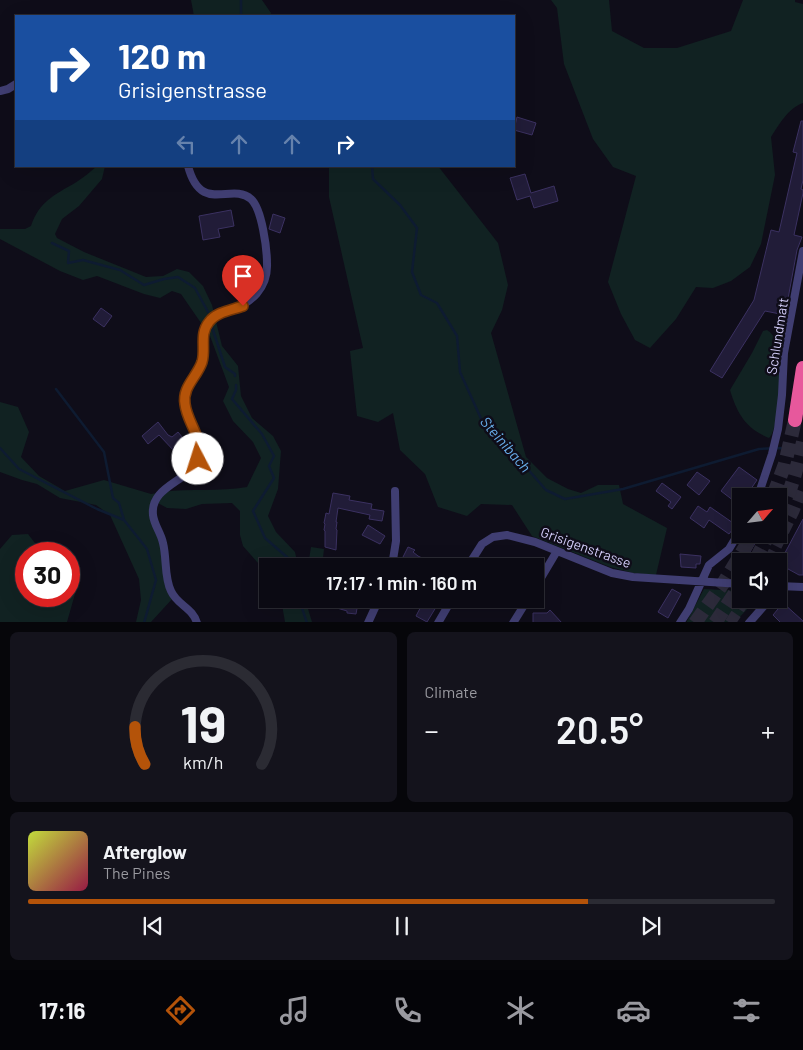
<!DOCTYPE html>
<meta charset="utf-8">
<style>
body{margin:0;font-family:Barlow,sans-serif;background:#14131c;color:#f1f3f6;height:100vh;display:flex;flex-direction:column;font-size:19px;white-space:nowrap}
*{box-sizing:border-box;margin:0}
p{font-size:16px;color:#9a9aa0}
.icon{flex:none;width:28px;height:28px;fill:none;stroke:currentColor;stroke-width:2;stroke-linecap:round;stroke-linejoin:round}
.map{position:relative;height:622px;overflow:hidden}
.details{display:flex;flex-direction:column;gap:10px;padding:10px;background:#06060a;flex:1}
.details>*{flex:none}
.hud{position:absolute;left:15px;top:15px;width:500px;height:152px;border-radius:0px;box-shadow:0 5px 20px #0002,0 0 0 1px #2b2b33;background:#1a4fa0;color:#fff;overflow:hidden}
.needle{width:32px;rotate:62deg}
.buttons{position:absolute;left:732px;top:488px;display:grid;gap:10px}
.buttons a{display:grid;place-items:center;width:55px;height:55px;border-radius:0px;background:#0b0a13;box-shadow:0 5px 20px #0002,0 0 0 1px #2b2b33;font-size:25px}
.speed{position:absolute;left:15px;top:542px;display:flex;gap:10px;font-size:25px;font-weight:700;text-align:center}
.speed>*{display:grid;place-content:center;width:65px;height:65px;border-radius:50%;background:#0b0a13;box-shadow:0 5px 20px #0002,0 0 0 1px #2b2b33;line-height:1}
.speed .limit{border:8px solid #d22;background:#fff;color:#111}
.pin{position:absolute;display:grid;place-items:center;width:42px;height:42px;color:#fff;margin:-51px -21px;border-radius:50% 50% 50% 0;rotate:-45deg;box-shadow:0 0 5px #0007}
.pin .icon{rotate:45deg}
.me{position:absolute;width:55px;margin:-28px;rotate:355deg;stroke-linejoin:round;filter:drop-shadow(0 0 4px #0008)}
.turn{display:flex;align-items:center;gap:18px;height:105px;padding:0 20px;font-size:22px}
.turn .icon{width:65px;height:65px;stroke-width:2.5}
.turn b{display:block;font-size:35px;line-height:42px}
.lanes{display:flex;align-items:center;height:48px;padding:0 20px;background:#0003;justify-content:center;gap:25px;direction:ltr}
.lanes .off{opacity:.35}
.big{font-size:38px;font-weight:600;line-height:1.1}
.details .widget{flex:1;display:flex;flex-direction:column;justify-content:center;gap:8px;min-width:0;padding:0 18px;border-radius:8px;background:#14131c}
.details .dial{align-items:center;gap:0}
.dial svg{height:130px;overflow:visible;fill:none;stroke:#2b2b33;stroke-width:7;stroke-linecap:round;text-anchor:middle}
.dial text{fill:#f1f3f6;stroke:none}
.song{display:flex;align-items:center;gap:15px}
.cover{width:60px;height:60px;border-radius:8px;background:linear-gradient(135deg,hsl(70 70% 55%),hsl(340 70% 35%))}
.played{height:5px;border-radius:2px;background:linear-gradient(90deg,#b45309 75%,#2b2b33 75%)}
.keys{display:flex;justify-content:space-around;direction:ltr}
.heat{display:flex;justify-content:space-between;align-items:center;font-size:28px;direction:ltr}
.details .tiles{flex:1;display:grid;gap:10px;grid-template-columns:1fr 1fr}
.widget:last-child{grid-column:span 2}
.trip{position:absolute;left:259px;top:558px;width:285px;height:50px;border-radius:0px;background:#0b0a13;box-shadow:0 5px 20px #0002,0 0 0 1px #2b2b33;font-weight:600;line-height:50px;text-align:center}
.dock{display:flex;height:80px;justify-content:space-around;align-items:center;background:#040408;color:#9a9aa0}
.dock .icon{width:35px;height:35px}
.dock .selected{color:#b45309}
.dock b{font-size:22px;color:#f1f3f6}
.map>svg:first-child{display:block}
.green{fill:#122}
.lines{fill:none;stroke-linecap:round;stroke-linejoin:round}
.stream{stroke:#0e1b31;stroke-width:2.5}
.building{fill:#211c38;stroke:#3b3161}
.primary-tunnel{stroke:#2c2a3a;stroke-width:11;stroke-dasharray:11 5.5;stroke-linecap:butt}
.highway-tunnel{stroke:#2c2a3a;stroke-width:14;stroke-dasharray:14 7;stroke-linecap:butt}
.street{stroke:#403e72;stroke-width:8}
.highway{stroke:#e7589c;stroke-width:14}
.route-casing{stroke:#753606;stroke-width:12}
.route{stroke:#b45309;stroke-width:9}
.labels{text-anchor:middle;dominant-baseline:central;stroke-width:5;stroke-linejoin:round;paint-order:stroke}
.street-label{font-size:14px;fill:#d2ccf8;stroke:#0f0d19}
.water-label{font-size:15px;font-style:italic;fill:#68adea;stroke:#0f0d19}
</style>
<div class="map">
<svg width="803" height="623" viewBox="0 0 803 623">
<rect width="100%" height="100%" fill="#0f0d19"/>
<path class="green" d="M191,0H262L271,13L270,16H194Z
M551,0H609L612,31L644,48H677L731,31L743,0H795V2L803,4V103C788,108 779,125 771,137L775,175L761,244L750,267L731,281L713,288L696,287L676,319L650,348L635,340L621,314L608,282L636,176L613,167L593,139L564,64L557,8Z
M97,166H105L102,179L79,206L62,219L55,234L57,238L84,252L146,277L163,276L177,269L189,272L203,286L212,305L222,346L238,366L241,396L252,418L273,436L281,451L278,489L268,516L276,532L295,552L298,566H268L267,573L243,546L240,535V511L232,503L202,504L186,509L167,508L156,502L163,492C191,488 219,492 247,487L261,458L253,442L233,421L223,401L229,387L210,336L181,294L172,291L160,298L144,294L97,276L83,280L60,271L0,239V229H25L31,226C39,202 54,195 75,183C83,178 90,172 97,166Z
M329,166H438L498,243L508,285L502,310L491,333L526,457L547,478L568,489L581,493L598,485H619L623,504L667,528L656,575L633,573L610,567L532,536L512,505L481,504L467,516L438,507L425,474L400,450L393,413L378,422L357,416L350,351L363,348L329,197Z
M767,330C776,335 780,351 781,361C782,374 778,431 769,438C745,428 737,413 730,390L752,353L763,331Z
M0,402L18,407L29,432L21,457L39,476L65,491L104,480L151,494L157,493L154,500L173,598L151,622H136L141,600L139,579L110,515L96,505L60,498L37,484L22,480L0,472Z
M28,534L41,551L52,554H26V596H69V559H71L79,580L67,622H0V549L12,535Z
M311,547L324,549L322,566H308Z
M704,589L741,591V599H757L735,622L686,623Z
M281,599H305L312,622H285Z"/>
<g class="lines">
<path class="stream" d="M241,16V0
M372,166L373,179L400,205L417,228L412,272L421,295L437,303L457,336L460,372L483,423L501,442L511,450L546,490L565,499L623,489L759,449L778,448L803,450
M52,243L69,251L68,263L83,260L120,270L144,285L164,279L178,277L195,288L208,312
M212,327L225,367L235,374V376
M236,385V390L232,399L262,434L274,456L269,466L274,478L253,511L265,538L288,558L289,566
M56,389L104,452L113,498L119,503L124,520L147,549L156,580L144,623
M0,448L19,469L97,509L124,520
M299,599L307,623"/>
</g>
<path class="building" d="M517,117L536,123L532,135L514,130Z
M801,121H803V180L801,189L803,190V193L794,235L802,237L797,250L785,315L765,311L722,378L710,371L754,300L771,230L779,232L797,153L793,152Z
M525,174L531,193L554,186L558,201L534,208L530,196L517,200L510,178Z
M231,210L234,226L218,229L220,237L203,240L199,216Z
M273,214L285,218L280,233L269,229Z
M101,308L112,316L104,327L93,319Z
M158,422L168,435L172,437L178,432L187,443L176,453L159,435L148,444L142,436Z
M739,467L757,480L746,496H741V503L735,498L734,501L721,491Z
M697,472L710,481L699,495L687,485Z
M662,483L681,497L672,509L668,506L671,502L656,491Z
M333,493L350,496L349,500L372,504L371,509L384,511L382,521L369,519L370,515L338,508L336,522H337L336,529L337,530L336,550L325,547V531L324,530L325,524L324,523L326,513L329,514Z
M698,506L707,512L710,507L736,525L729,534L709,520L704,528L690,518Z
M803,519V575H799L779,564Z
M368,525L385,536L380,544L362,535Z
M747,534L758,538L750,552L740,547Z
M408,547L415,550L413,552L418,556L438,566H410L411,564L405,561L406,559L403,557Z
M680,554L701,556L700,564H696V568L681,567Z
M672,589L681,594L668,618L658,612Z
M338,599L352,600V602L358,603L356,614L347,613V611L337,608Z
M425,599H441L427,622L416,616Z
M783,603L803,621V623H781L773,615Z
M550,610L562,623H533V613H547Z"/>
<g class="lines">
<path class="primary-tunnel" d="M769,561L794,511L803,487
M730,623L746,599"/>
<path class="highway-tunnel" d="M773,496L785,464L795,420
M779,515C791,493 797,467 803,442
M755,561L769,534
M695,623L724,582L753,534
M715,623L741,584"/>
<path class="street" d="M0,91L8,89L16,84
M188,166C201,215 231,182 251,199C262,209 267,249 267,264C268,288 251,303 230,311C222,313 213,315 208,323C199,336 206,350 201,364C196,377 184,386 184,401C185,422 208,441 197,462C186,482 150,487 153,515C154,525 161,533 163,543C167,559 164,577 171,591C177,605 193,608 197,623
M758,496L772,454L778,429L782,395L784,353L803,251
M392,566L396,541L395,491
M468,566L482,544L493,537L507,535L535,542L612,573L633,577L741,584
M779,586L803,587
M535,588L557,551
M368,623L379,599
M438,623L452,599
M513,623L528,599
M680,623L689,609L709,565L729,549L741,529
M749,623L770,599"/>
<path class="highway" d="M795,420L803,368"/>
</g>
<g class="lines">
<defs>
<path id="route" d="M198,459C204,438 187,423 185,404C182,387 197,377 202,362C206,349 199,334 209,322C216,312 232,310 243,306"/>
</defs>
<use href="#route" class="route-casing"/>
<use href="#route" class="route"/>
</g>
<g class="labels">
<g class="street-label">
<text transform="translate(777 336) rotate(-81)">Schlundmatt</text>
<text transform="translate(586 547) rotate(20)">Grisigenstrasse</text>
</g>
<g class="water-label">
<text transform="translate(506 444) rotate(49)">Steinibach</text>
</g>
</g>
</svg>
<div class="buttons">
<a><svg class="needle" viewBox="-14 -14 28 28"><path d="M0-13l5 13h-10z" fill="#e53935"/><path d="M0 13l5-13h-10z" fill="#9a9aa0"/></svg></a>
<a><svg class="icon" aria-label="sound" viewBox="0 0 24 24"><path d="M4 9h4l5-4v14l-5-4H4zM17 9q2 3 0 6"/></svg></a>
</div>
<div class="speed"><div class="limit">30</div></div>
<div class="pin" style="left:243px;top:306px;background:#d93025"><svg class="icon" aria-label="arrive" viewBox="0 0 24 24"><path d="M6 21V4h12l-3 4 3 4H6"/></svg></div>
<svg class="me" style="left:198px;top:459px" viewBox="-20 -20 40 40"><circle r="19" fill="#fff"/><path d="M0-13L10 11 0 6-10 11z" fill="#b45309"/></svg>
<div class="trip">17:17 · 1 min · 160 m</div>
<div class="hud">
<div class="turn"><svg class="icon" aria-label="right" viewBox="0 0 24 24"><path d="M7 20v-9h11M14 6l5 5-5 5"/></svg><div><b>120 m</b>Grisigenstrasse</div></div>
<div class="lanes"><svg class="icon off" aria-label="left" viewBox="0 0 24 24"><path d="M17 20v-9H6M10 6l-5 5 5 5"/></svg><svg class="icon off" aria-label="ahead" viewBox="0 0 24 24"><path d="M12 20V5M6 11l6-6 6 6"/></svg><svg class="icon off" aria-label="ahead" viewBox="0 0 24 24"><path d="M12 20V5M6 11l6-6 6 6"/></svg><svg class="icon" aria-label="right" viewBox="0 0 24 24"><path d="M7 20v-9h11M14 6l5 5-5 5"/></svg></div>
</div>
</div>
<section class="details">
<div class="tiles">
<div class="widget dial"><svg viewBox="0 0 100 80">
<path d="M14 69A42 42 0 1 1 86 69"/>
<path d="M14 69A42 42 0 0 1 8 46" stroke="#b45309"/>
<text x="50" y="56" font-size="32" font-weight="700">19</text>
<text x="50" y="72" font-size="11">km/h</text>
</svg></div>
<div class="widget"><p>Climate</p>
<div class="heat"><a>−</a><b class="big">20.5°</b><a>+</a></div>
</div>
<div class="widget">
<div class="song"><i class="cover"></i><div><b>Afterglow</b><p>The Pines</p></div></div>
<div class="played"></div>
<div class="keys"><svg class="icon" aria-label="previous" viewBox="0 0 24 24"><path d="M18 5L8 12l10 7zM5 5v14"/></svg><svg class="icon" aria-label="pause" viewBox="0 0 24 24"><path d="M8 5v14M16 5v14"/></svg><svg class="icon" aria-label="next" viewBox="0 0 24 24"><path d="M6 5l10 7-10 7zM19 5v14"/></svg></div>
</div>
</div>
</section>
<nav class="dock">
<b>17:16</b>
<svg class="icon selected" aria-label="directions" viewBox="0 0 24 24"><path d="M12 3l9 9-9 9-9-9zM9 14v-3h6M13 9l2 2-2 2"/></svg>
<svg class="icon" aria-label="music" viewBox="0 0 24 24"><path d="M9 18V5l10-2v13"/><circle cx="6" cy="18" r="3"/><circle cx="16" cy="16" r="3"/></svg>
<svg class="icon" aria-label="phone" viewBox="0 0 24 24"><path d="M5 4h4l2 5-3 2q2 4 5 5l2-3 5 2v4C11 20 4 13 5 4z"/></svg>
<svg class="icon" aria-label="climate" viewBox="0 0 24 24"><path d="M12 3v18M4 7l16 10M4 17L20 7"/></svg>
<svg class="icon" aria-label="car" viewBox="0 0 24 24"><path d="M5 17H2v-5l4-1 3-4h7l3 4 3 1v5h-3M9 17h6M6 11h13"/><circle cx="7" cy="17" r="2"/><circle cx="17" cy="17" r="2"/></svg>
<svg class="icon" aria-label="filters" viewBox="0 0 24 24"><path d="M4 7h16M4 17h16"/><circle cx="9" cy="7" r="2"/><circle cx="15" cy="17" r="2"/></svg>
</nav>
